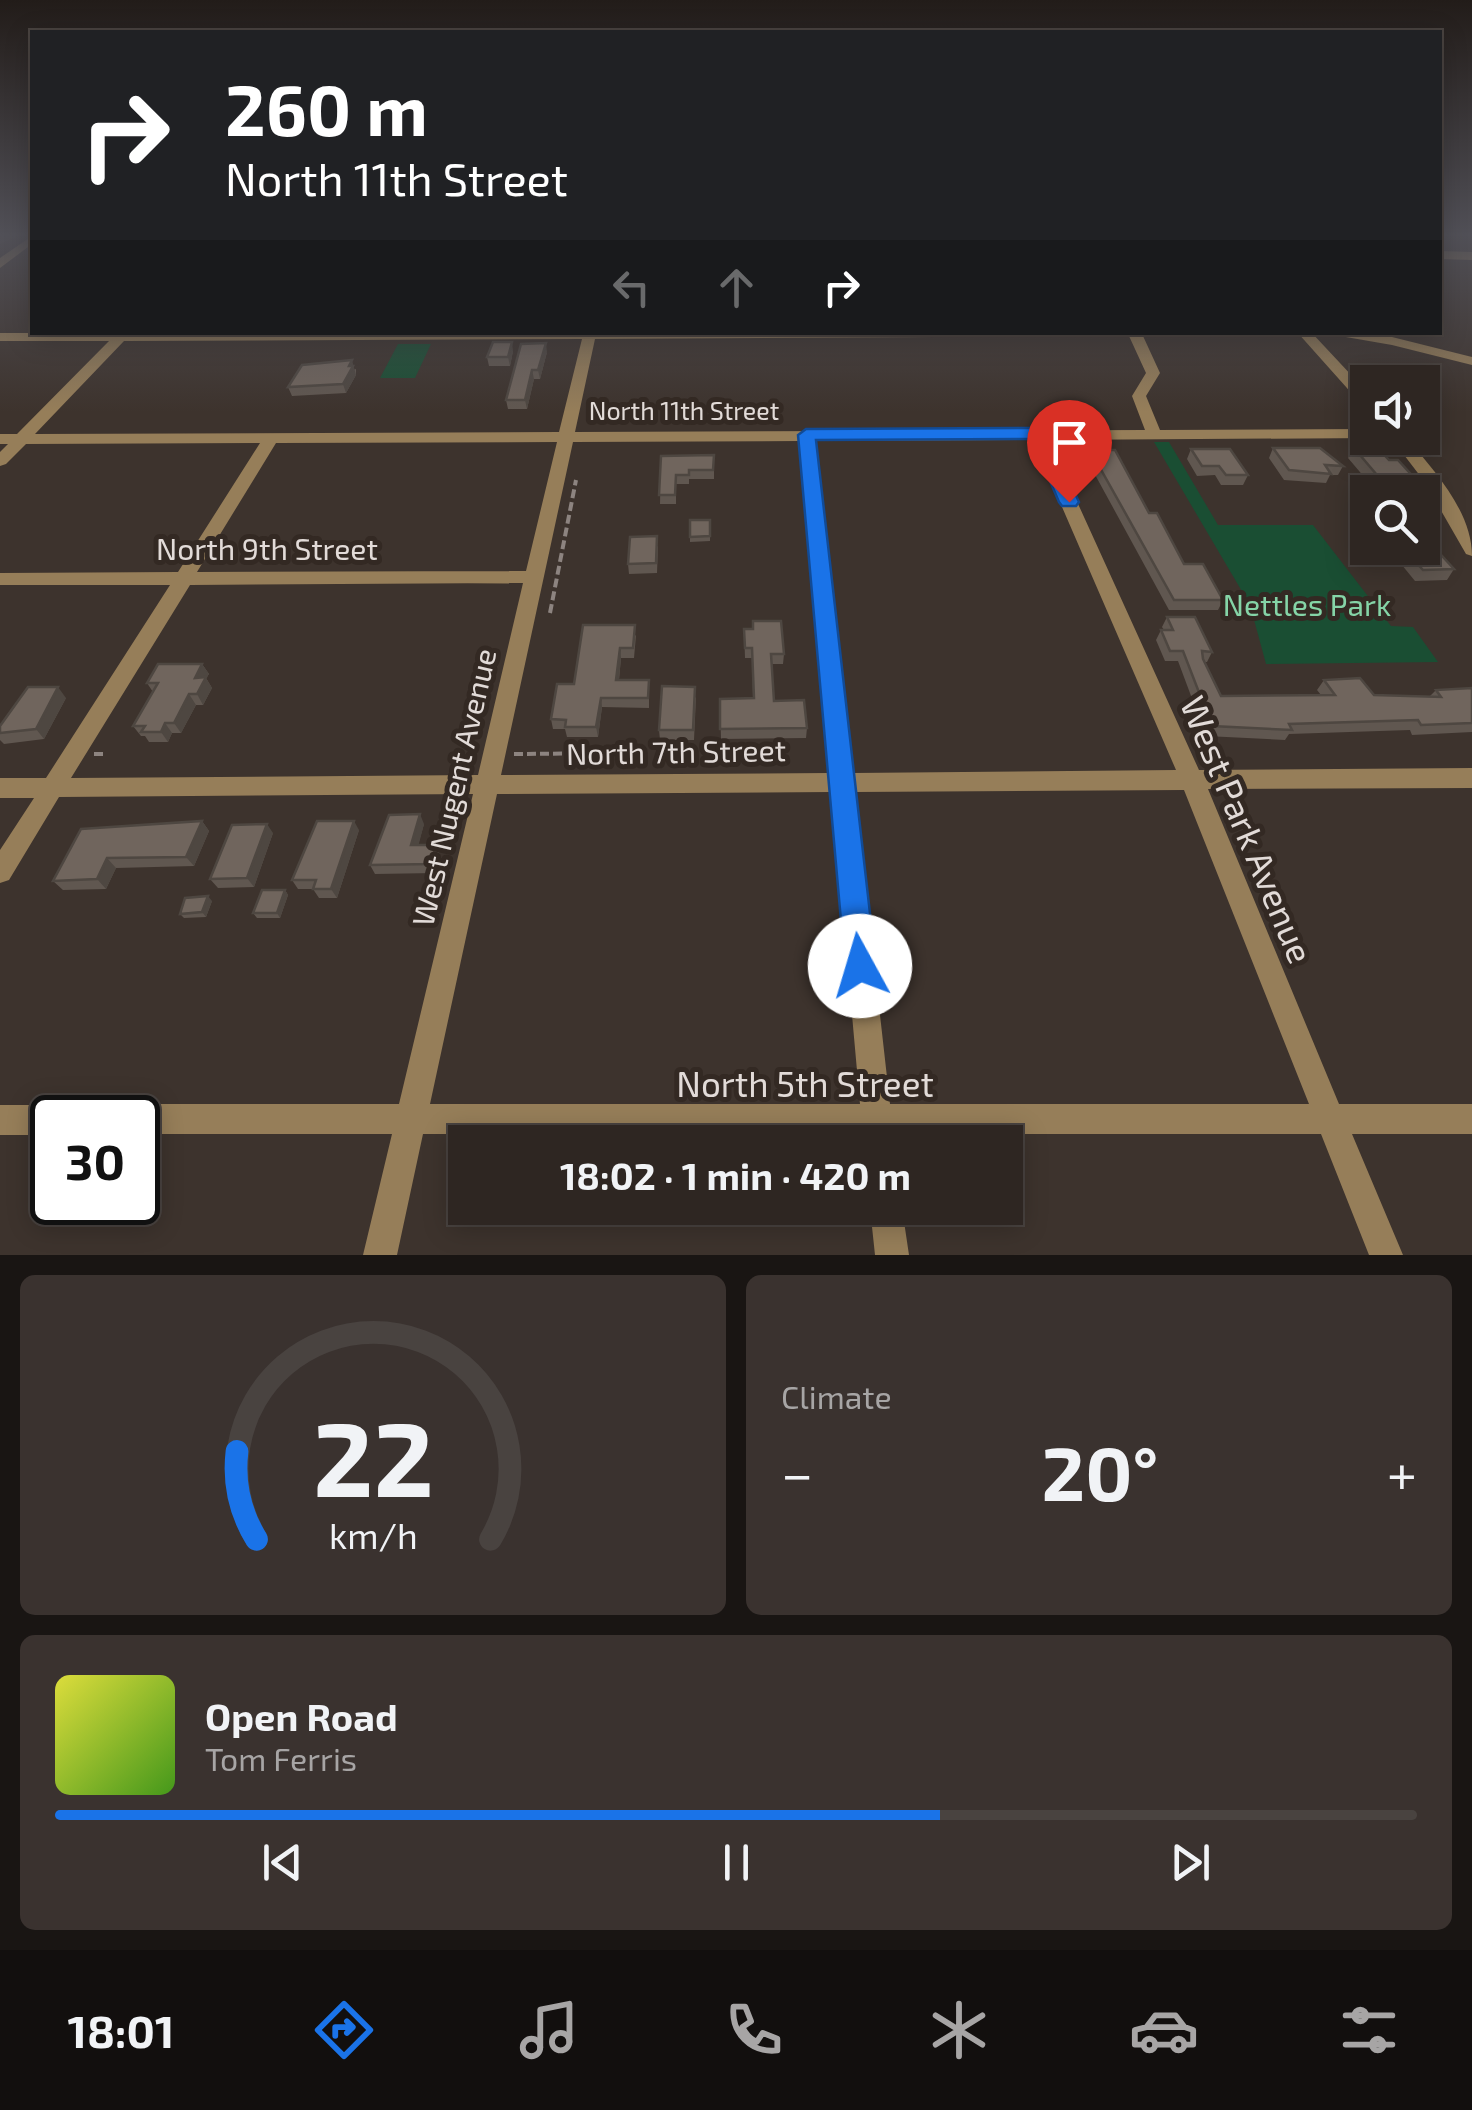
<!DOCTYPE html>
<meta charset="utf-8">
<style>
body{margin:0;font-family:"Exo 2",sans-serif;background:#3a322f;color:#f1f3f6;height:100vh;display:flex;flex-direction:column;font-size:38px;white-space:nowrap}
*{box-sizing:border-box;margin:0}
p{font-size:32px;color:#a7a5a5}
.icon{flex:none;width:55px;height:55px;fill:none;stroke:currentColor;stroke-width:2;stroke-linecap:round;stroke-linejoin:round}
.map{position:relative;height:1255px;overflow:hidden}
.details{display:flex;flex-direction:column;gap:20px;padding:20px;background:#191513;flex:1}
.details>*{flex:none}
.top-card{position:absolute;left:30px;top:30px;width:1412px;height:305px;border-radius:0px;box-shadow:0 5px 25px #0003,0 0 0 2px #494340;background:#202124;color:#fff;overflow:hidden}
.buttons{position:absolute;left:1350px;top:365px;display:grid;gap:20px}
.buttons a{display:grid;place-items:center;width:90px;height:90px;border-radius:0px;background:#2e2622;box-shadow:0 5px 25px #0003,0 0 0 2px #494340;font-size:50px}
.speed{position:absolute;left:30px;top:1095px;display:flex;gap:20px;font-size:50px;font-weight:700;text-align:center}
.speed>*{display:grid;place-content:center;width:130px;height:130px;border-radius:50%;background:#2e2622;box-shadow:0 5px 25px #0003,0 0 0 2px #494340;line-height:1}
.speed .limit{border:5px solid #111;border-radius:15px;background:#fff;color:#111}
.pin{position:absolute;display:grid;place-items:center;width:85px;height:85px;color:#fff;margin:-102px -42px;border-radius:50% 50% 50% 0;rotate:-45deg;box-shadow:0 0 10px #0007}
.pin .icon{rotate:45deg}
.me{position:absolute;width:110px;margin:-55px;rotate:354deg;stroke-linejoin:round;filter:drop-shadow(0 0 8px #0008)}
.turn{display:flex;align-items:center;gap:35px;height:210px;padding:0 30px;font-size:45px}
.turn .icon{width:130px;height:130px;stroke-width:2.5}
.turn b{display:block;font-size:70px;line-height:85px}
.lanes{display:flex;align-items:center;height:95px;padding:0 30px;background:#0003;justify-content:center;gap:50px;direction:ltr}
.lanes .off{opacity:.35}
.big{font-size:75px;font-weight:700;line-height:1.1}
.details .card{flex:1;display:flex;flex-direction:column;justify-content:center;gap:15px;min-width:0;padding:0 35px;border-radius:15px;background:#3a322f}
.details .dial{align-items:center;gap:0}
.dial svg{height:260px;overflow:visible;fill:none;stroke:#494340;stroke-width:7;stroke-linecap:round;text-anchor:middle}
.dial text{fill:#f1f3f6;stroke:none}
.song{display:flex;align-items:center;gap:30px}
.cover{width:120px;height:120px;border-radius:15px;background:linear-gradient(135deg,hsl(60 70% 55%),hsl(100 70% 35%))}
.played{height:10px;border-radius:5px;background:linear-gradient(90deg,#1a73e8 65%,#494340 65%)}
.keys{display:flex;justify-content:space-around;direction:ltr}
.heat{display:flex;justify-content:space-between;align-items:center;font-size:55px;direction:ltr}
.details .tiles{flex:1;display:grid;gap:20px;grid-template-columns:1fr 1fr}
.card:last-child{grid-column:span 2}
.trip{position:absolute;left:448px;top:1125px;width:575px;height:100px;border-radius:0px;background:#2e2622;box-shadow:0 5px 25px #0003,0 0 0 2px #494340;font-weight:700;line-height:100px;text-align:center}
.tab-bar{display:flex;height:160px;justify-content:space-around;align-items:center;background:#120f0e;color:#a7a5a5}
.tab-bar .icon{width:70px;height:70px}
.tab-bar .selected{color:#1a73e8}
.tab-bar b{font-size:45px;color:#f1f3f6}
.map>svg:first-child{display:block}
.green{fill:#1a4e33}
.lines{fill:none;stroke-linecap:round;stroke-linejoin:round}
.path{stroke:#8d8480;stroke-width:4;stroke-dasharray:9 4;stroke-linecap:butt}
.minor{fill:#967e59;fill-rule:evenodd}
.wall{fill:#605750}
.shaded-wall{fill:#4e4741}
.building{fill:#70655d;stroke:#4e4741;stroke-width:2.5}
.route{fill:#1a73e8;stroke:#114b97;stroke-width:2.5}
.labels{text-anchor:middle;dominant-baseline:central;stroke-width:10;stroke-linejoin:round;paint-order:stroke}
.far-street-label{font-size:25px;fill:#e2dbd8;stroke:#332923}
.street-label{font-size:30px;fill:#e2dbd8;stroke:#332923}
.park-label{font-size:30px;fill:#85d4a7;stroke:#332923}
.near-street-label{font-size:35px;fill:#e2dbd8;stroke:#332923}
</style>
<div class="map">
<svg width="1472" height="1255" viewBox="0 0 1472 1255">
<rect width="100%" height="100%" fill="#3d332d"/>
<path class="green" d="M398,344H431L415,378H380Z
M1154,442H1169L1218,525H1313L1391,626L1413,627L1438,662L1266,664L1250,605Z"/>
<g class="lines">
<path class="path" d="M550,613L576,480
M94,754H105
M514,754L626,753
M467,766L471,754"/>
<path class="minor" d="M32,236V244L0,268V258Z
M1440,251L1472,252V260L1440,259Z
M1164,332L1143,336L1160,373L1146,396L1160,430L1368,429V438H1373L1049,440L1199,770L1472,768V788L1208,789L1339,1104H1472V1134H1352L1403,1255H1369L1321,1134H894V1142H864L863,1134H423L397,1255H363L392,1134H138V1118H123L127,1108L138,1104H399L473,794L59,797L9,880L0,883V850L34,798H0V778H46L170,585H0V573L178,572L260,443L26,444L6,464L0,466V452L8,444H0V434H17L109,341H0V333ZM1129,336L1146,373L1132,396L1145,430L575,432L595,339ZM582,339L559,432L35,434L124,341ZM1033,440L1176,770L853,773L816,441ZM800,441L830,773L501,775L573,442ZM557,442L526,571L197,572L276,443ZM523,583L478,775L71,778L190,585ZM1184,790L1309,1104H890L855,792ZM832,792L860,1104H430L497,794Z
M1297,332H1311L1368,393V407L1363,406Z
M1317,332L1392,337L1472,357V365L1392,345Z
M1391,438H1407C1434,471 1472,511 1472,556L1466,554L1424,481Z
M0,1105H52L63,1109L66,1118H52V1135H0Z
M870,1208H902L909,1255H875Z"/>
</g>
<path class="wall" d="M513,351L510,366H489L487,357Z
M547,352L540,379H534L527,409H508L506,400Z
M356,369V375L346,393L292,396L288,387Z
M1273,448L1343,466L1338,475H1330L1326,483L1284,480L1269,458Z
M1354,448L1389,460L1418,482L1411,492H1382L1371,485L1348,458Z
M1191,449L1248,475L1243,485H1221L1215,475L1197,476L1187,459Z
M1090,450L1149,513L1184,564L1223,600L1218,610H1169L1087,460Z
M714,455V479H689V484H676V504H660L661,456Z
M1362,517H1368V541L1355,527Z
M690,520H710V541L690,542Z
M658,546L657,573L629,574L628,564Z
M1388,548H1422L1454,569L1447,580L1415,581Z
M1167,617L1212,652L1207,662H1204L1221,696L1321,695L1317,690L1324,680L1374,695L1430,696L1436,690L1472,688V732L1412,735L1410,730L1289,734L1285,740L1206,736L1178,661H1165L1156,640L1161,630H1164L1162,627Z
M744,629L784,654L783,664H771L774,701L807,728L806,738L721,739L720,699L753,698L752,658H745Z
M636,635L634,658H621L619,680H649V708L602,707L598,737H567L565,729H553L551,719L574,684Z
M202,664L209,674L206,678L212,688L203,705H196L181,733H172L168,742H149L145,736H141L133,726L153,692L147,683Z
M696,697L694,740H660L659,730Z
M66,698L44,739L4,744L0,740V726Z
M202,821L209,831L194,866L116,868L106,889L63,890L53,881Z
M424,824L418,845L440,855L436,873L375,874L370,865Z
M359,830L337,898H319L313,889H298L292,880Z
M273,833L254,887L218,888L210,879Z
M285,890L288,895L280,918H257L253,913Z
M212,901L206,917L184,918L180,914Z"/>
<path class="shaded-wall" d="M0,236H17L0,244Z
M512,342L513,351L510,366L508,357Z
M546,343L547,352L540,379L538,370Z
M352,360L356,375L346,393L343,384Z
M532,370L534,379L527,409L525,400Z
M620,648L621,658L618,689L616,680Z
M202,664L209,674L206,678L212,688L203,705L197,694L195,678Z
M58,687L66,698L44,739L36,729Z
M189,694L196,705L181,733L174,723Z
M601,698L602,707L598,737L596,727Z
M165,723L172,733L168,742L161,732Z
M420,814L424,824L416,855L411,845Z
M202,821L209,831L194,866L186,857Z
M354,821L359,830L337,898L331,889Z
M267,824L273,833L254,887L247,878Z
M436,845L440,855L436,873L431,864Z
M107,858L116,868L106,889L97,879Z
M285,890L288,895L280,918L277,913Z
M208,896L212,901L206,917L202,912Z"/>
<path class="building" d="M493,342H512L508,357H487Z
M546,343L538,370H532L525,400H506L521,344Z
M352,360L349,366H353L343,384L288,387L302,365Z
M1273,448H1320L1343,466L1325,465L1331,474L1289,470Z
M1354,448H1378L1389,460H1398L1418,482H1388L1377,475Z
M1191,449H1230L1248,475H1226L1219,466H1202Z
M1090,450H1115L1149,513H1157L1184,564H1203L1223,600H1174Z
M714,455L713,470H689V475H676L675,495H659L661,456Z
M690,520H710V536L690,537Z
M1422,534L1454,569L1423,570L1403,548H1422Z
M657,536L656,563L628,564L630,537Z
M1167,617H1195L1212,652L1202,651L1203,659L1221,696L1335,695L1324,680L1360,678L1374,695L1441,697L1436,690L1472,688V723L1421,725L1418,720L1289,724L1292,730L1212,726L1183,651H1170L1161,630H1173Z
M753,621H781L784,654H771L774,701L804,700L807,728L720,729V699L754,698L752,648H745L744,629H753Z
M583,625H635L633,648H620L616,680H649L648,698H601L596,727H565L566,720L551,719L557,684H574Z
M158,664H202L195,678L206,677L197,694H189L174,723H165L161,732H141L145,726H133L158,683H147Z
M662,686L695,687L693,730H659Z
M28,687H58L36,729L0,733V726Z
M420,814L411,845H436L431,864L370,865L389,815Z
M202,821L186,857L107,858L97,879L53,881L81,829Z
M317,821H354L331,889H313L316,880H292Z
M267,824L247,878L210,879L232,825Z
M262,890H285L277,913H253Z
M208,896L202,912L180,914L185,898Z"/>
<linearGradient id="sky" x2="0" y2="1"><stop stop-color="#221c19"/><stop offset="0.57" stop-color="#515057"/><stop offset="1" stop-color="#515057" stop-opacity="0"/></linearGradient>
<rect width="1472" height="412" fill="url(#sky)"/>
<path class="route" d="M1038,428L1047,433L1079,502L1076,506H1062L1059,502L1032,439L816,440L876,966L872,976L860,981L849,976L845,966L798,435L806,429Z"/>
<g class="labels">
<g class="far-street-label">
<text x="684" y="410">North 11th Street</text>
</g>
<g class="street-label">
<text x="267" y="548">North 9th Street</text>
<text transform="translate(676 751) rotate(-1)">North 7th Street</text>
<text transform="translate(453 787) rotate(-77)">West Nugent Avenue</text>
</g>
<g class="park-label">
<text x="1307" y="604">Nettles Park</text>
</g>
<g class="near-street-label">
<text transform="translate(1248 829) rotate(67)">West Park Avenue</text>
<text x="805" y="1083">North 5th Street</text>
</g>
</g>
</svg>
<div class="buttons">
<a><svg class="icon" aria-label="sound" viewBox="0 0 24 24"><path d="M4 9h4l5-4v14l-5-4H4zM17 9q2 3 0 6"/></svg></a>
<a><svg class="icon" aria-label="search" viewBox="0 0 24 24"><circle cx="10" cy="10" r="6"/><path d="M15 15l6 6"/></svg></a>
</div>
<div class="speed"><div class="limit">30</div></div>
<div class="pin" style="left:1069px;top:502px;background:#d93025"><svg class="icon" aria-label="arrive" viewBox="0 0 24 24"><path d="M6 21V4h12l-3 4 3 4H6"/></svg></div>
<svg class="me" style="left:860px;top:966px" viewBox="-20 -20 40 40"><circle r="19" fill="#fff"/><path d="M0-13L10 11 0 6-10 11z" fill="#1a73e8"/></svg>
<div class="trip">18:02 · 1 min · 420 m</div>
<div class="top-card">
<div class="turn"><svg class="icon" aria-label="right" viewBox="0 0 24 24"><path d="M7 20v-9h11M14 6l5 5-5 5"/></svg><div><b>260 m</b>North 11th Street</div></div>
<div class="lanes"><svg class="icon off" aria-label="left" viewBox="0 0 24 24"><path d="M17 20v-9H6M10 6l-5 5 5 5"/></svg><svg class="icon off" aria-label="ahead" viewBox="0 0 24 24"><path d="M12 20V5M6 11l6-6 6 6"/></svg><svg class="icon" aria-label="right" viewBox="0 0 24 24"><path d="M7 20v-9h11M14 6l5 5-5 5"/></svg></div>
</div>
</div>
<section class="details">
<div class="tiles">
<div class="card dial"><svg viewBox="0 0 100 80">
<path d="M14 69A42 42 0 1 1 86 69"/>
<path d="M14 69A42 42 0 0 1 8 42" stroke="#1a73e8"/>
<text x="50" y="56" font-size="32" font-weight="700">22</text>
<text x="50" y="72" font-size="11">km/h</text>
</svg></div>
<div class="card"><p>Climate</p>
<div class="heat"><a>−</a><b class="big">20°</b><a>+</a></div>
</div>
<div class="card">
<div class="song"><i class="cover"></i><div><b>Open Road</b><p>Tom Ferris</p></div></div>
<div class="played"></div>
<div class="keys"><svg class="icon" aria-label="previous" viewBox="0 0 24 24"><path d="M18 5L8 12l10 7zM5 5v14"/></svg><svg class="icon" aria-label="pause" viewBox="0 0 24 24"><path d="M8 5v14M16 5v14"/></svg><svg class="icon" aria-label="next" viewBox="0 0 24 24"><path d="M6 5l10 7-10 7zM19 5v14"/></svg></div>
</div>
</div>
</section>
<nav class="tab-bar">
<b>18:01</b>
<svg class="icon selected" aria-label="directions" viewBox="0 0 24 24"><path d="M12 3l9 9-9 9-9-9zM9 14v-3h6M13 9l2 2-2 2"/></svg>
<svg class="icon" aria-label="music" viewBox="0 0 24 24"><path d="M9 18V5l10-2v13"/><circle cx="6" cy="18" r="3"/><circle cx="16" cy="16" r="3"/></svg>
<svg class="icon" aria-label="phone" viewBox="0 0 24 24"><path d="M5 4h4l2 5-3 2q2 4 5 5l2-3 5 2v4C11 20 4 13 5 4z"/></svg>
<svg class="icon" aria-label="climate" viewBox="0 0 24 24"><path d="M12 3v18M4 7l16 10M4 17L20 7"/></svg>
<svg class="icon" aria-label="car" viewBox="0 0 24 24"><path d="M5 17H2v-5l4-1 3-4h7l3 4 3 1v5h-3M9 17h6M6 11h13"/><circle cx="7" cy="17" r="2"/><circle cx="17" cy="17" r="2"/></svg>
<svg class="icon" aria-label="filters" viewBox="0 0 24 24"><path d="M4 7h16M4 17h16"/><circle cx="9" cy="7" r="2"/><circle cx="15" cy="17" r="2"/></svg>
</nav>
